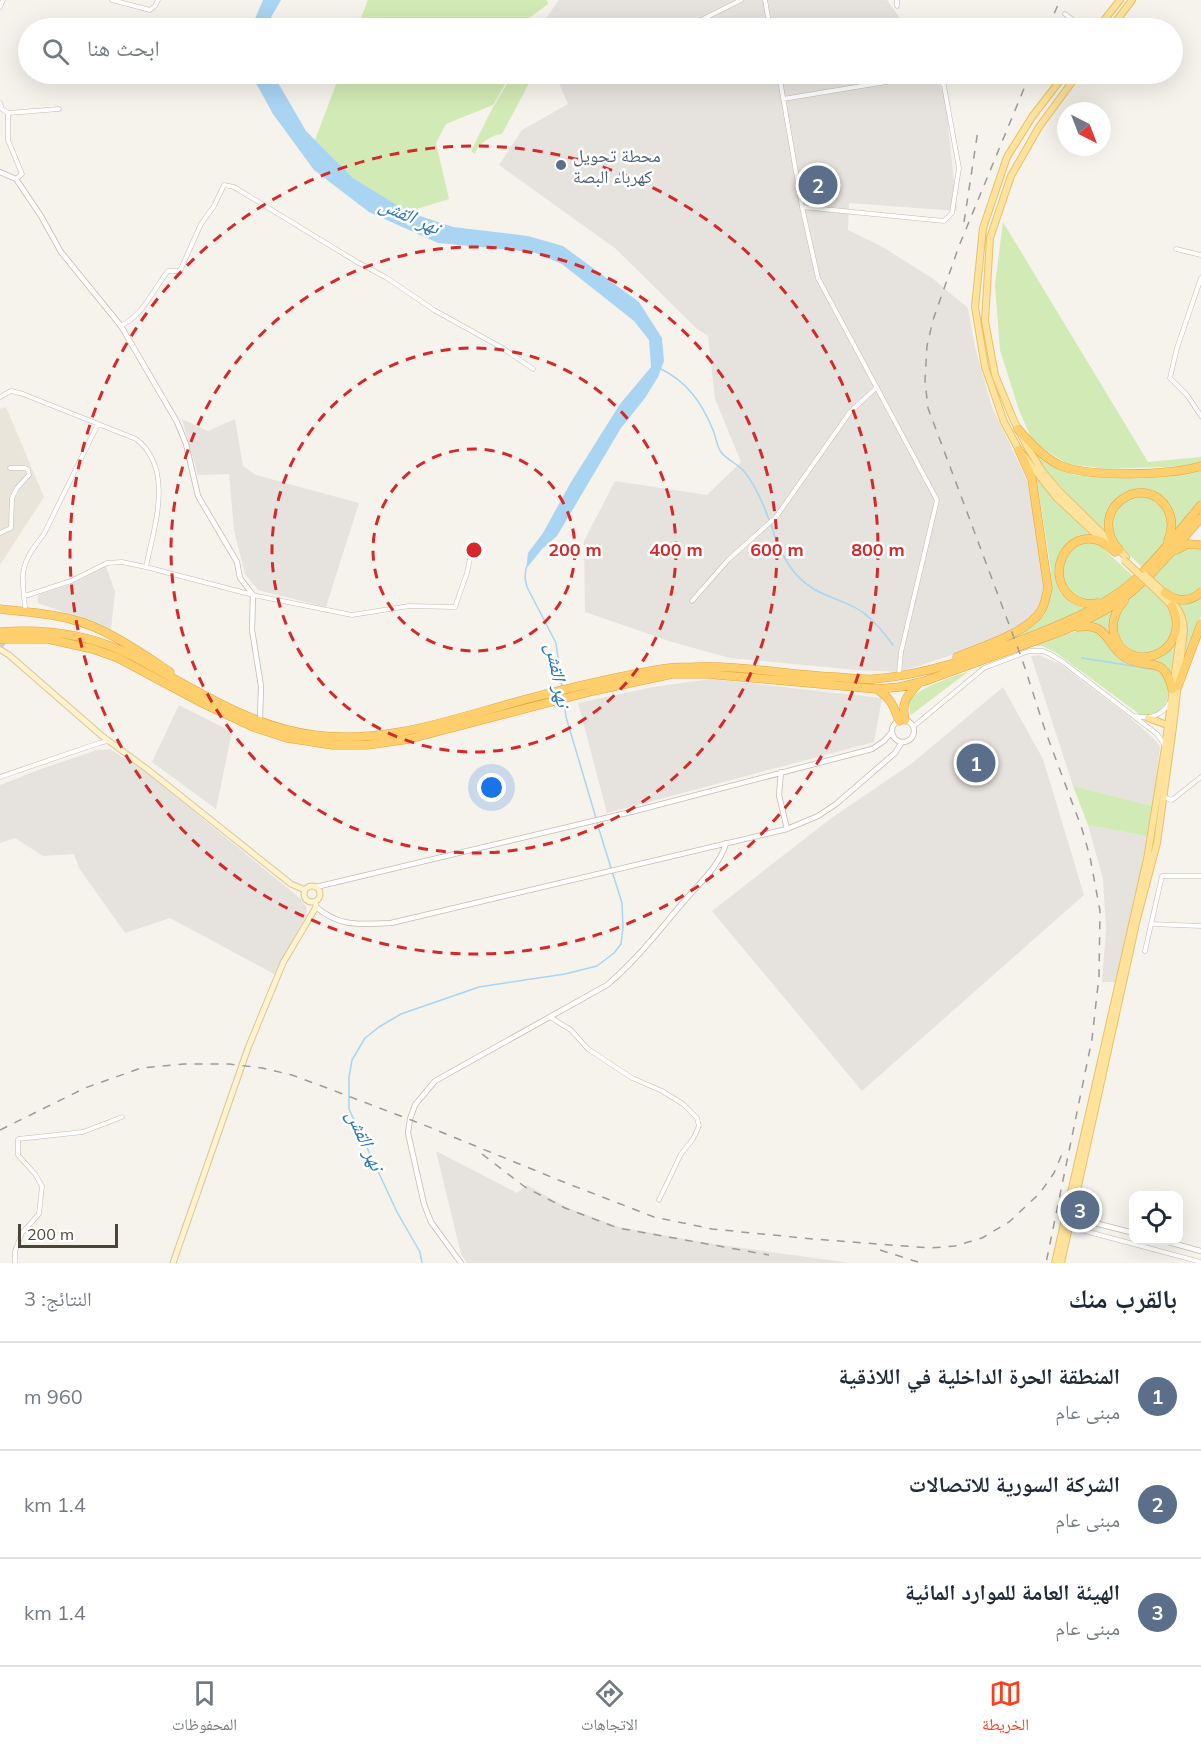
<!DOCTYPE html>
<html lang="ar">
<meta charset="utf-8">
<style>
body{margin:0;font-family:Mulish,"Noto Naskh Arabic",sans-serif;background:#f6f6f7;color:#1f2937;direction:rtl}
.controls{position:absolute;right:18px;bottom:18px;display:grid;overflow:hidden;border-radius:12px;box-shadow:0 6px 24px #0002}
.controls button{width:54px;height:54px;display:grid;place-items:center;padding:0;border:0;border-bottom:2px solid #e0e1e3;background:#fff;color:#1f2937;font:30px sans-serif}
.compass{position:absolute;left:1057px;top:102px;width:54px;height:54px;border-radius:50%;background:#fff;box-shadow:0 6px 24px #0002;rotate:138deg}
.scale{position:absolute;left:18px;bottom:15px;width:100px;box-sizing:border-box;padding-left:6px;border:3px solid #4b4439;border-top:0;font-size:16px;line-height:21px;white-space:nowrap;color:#4b4439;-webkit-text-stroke:4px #fff;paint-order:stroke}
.you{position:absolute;left:492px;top:788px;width:21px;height:21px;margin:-15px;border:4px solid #fff;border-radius:50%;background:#1a73e8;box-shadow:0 0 0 9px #1a73e833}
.badge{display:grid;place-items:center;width:39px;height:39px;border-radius:50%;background:#fc3f1d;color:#fff;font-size:20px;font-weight:700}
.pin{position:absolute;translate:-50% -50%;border:3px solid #fff;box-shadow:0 2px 6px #0006}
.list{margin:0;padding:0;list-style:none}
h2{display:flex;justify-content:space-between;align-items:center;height:78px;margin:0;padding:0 24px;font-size:26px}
h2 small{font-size:20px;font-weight:400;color:#747a83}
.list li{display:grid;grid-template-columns:39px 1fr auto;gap:18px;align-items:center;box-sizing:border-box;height:108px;padding:0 24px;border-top:2px solid #e0e1e3}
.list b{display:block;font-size:22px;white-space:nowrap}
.list p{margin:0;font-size:20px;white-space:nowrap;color:#747a83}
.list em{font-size:20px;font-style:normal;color:#747a83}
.icon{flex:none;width:33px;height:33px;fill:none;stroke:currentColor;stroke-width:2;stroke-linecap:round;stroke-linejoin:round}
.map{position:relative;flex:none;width:1201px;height:1263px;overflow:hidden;direction:ltr}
.search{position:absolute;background:#fff;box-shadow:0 6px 24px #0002;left:18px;right:18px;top:18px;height:66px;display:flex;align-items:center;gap:15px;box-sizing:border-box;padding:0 21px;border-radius:33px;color:#747a83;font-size:22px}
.sheet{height:402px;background:#fff}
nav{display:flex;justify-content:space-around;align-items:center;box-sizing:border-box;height:84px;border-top:2px solid #e0e1e3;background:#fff;font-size:16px;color:#747a83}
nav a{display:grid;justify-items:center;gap:3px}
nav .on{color:#fc3f1d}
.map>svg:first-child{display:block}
</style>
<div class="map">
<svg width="1201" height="1263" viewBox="0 0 1201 1263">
<rect width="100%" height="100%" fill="#f6f3ec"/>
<path fill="#eae5da" d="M6 407 44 497 0 565V409Z"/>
<path fill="#e6e2dd" d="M559 0H887L907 28H539Z
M555 74H933L945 95 957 211 849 203 848 230 881 246 932 278 968 308 975 347 992 407 1027 480 1052 576 1053 601 1033 624 964 651 900 672 857 670 730 658 672 642 585 612 584 541 615 481 707 495 741 462 715 399 708 336 697 329 616 249 499 165 522 130 568 104Z
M182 419 208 431 235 419 243 466 256 475 359 503 326 607 258 590 245 574 234 530 229 474 198 475Z
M106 566 115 592 111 629 38 603V595L72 584Z
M1039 655 1060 664 1127 715 1155 740 1160 747 1153 806 1073 786 1031 656Z
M711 679 882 698 874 742 607 813 578 703 653 687Z
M1003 687 1043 759 1084 895 862 1091 712 911 830 819 911 764Z
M179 705 232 732 216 809 152 762Z
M110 749 143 770 301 899 307 908 306 916 274 974 170 918 125 933 79 868 74 854 43 856 15 838 0 843V785L41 769 97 750Z
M1088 825 1147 836 1139 879 1115 982H1102L1106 929 1103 879Z
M436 1151 517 1193 527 1185 566 1207 619 1227 707 1243 851 1263H467L461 1254Z"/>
<path fill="#d2eab5" d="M368 0H547L548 4 516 28H357Z
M340 74H511L493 105 446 124 436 143 449 199 407 212 353 178 315 140Z
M513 74H534L502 134C491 135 478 144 475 154L471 151 493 107Z
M1003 222 1148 462 1201 457V462L1187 466 1108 469 1067 464 1033 442 1019 410 1000 350 995 285Z
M1033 451 1055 467 1074 475 1095 477 1171 475 1201 471V500L1174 532C1172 523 1173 512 1168 505 1149 472 1099 493 1106 534 1080 508 1053 483 1033 451Z
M1036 475 1058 503 1091 536C1079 541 1067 545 1059 556 1057 560 1057 565 1056 570 1052 589 1068 606 1087 608L1067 618 986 649 1023 632 1036 624 1045 614 1049 604 1051 589V570Z
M1145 495C1165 502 1174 522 1164 542 1160 551 1149 559 1142 567L1121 547 1111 529 1114 510 1129 497Z
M1085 542 1097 543 1133 576C1117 589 1095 612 1073 595 1069 592 1065 585 1061 580 1062 561 1067 551 1085 542Z
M1187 547 1201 548V587L1185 598 1170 594 1153 577 1177 552Z
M1146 585C1154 593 1166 601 1171 611 1187 643 1139 673 1120 637 1116 629 1116 619 1120 610 1125 600 1138 592 1146 585Z
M1201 596V616L1185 656C1187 638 1190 619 1179 603Z
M1113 609C1106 633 1115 637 1129 656L1164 654 1176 642 1171 676 1168 669 1127 658 1098 626 1092 623H1087Z
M1089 627 1164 673C1173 695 1168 714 1142 716L1055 652 1042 646H1032Z
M969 671 911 715C910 711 908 706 910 701 917 687 954 677 969 671Z
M1073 786 1153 806 1147 836 1088 825Z"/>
<path fill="#a9d4f2" d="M263 0H281L266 26 265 28H251Z
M251 74H273L306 131 353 178 408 212 453 227 528 236 563 246 639 302 662 338 664 361 658 377 645 398 621 428 557 536 542 549 526 569 528 553 543 533 571 482 620 404 651 367 649 340 634 321 562 264 533 252 438 243 369 212 314 170 273 114Z"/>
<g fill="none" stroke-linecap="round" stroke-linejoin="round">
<path stroke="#a9d4f2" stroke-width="1.5" d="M659 368C687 381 702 403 713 430 716 437 717 447 721 452 726 459 737 464 743 470 755 484 763 503 769 520
M771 524C778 549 791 576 814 589 830 599 851 602 865 614 876 623 885 634 893 645
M526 568 525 578 527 587 556 643 562 688
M1082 658 1158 670
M564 701 566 717 596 818
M422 1263 420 1252 397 1212 349 1109V1077L352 1060 365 1038 379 1027 401 1014 479 987 565 974 597 966 614 953 621 944 623 927 622 903 597 823"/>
<path stroke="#d4d0c8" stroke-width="5" stroke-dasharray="5 2.5" stroke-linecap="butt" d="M0 643 5 647"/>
<g stroke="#c2bbae" stroke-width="5">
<path id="minor" d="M112 0 150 10 155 6 158 0
M765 0 770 28
M897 6V0
M0 7 3 0
M1065 14 1084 28
M689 26 741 0
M779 74 802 207 818 278 937 500 901 652 899 675
M783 99 935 74
M0 103 2 109 8 113
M16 179 22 174 8 140V113L59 109
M802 207 944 221 952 213 959 168 944 86 937 74
M1176 249 1201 255
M1201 278 1177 348 1170 378 1187 395 1201 416
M121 326C144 314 153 290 168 271H180L201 224 214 206 224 185 234 187 357 262 387 278 434 310 504 349 533 369
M0 397 11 391 23 394 136 439C175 469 154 527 146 567L253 595 352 615 409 606 455 607 467 573 473 544
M0 533 11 528 12 498 17 488 29 475 28 470 25 468H10
M25 596 71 581 107 563 122 562 146 567
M692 601 728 560 776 517 850 412 877 387
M25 611C25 601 23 592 23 582 21 563 33 548 44 534L98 424
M1136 716C1151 720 1162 715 1170 702
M913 727 984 668 1029 651H1043L1050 654 1063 662 1157 734 1164 744
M0 777 99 743 108 741
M1163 797 1172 800 1201 777
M1151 924 1201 926
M1145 951 1162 876H1201
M550 1017 571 1030 588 1049 632 1078 662 1091 683 1104 697 1118 699 1126 693 1139 681 1154 659 1200
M1070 1227 1201 1262
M15 1263V1251L22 1233 39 1214 42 1186 35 1174 18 1155V1139L83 1132 122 1117"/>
</g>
<g stroke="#c2bbae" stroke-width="6">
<path id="tertiary" d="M0 172 16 179 41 216 61 252 121 326 177 422 186 444 198 496 237 562 240 578 253 595 252 630 261 686 260 722
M892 731a11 11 0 1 1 22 0a11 11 0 1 1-22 0Z
M781 772 779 795 787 829
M316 887 635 811 872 749 884 741 892 732
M315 901 316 907C341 928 360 924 391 923L787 829 818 816 836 804 895 753 902 742
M1071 1217 1134 1233
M1161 1240 1201 1251
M461 1263 431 1222 424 1204 408 1133 410 1119 415 1105 435 1081 607 985C637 960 660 929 686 899 700 883 720 865 726 843"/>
</g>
<g stroke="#d6c79b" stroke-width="7">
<path id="secondary" d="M1 650 9 655 102 736 147 769 291 884 305 890
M304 894a8 8 0 1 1 16 0a8 8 0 1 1-16 0Z
M173 1263 248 1048 283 963 316 907"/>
</g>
<g stroke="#e6c16a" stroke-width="8">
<path id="primary" d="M1098 28 1120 0
M1111 28 1132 0
M1065 74 1032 117 1007 157 983 228 975 307 985 367 1004 422 1019 450 1056 497 1105 543
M1078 74 1039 127 1011 176 990 238 985 321 995 375 1014 421 1029 450 1043 472 1058 490 1126 557
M1156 590 1172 606
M1148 718 1170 726
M1055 1263 1147 859 1165 748 1179 643V621
M1061 1263 1137 919 1157 843 1173 727 1184 630C1183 610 1172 600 1158 587"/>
</g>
<g stroke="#e0a43c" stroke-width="9">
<path id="motorway" d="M1018 429C1030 443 1042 456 1059 465 1088 478 1170 475 1201 466
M1119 550C1084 509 1146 469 1168 510 1173 520 1172 531 1168 541
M1176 550 1188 544 1201 545
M1165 593C1177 602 1189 603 1201 592
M1124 601C1116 610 1111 621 1114 634 1127 678 1194 654 1172 606
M1098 603C1089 605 1079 603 1071 597 1044 575 1067 528 1100 541 1105 543 1110 548 1115 552
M0 609C23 612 48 613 70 619 105 627 140 652 170 672
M1078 627C1109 621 1106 647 1126 658 1148 671 1164 653 1172 689
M0 632C40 629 83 634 120 650 134 656 147 664 160 671 209 698 258 728 314 735 386 745 456 718 523 700 569 688 615 677 662 669 672 667 683 667 694 667 741 665 788 675 836 677 848 678 862 680 874 679 925 675 976 657 1024 639 1064 623 1104 608 1137 578 1160 556 1180 530 1201 505
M0 639H48L93 649 118 658 202 703 253 727 287 738 333 745H367L409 739 593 691 672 674H707L877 689 900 687 925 681 1065 630C1082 622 1100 614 1115 604 1149 581 1174 548 1201 518
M957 657C981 647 1027 633 1041 611 1045 604 1046 596 1048 588L1032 479 1019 450
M1178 686 1201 624
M877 689C891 699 893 704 899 721
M905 720C901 701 907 696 919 683"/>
</g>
<use href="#minor" stroke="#fff" stroke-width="4"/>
<use href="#tertiary" stroke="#fff" stroke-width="4.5"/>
<use href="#secondary" stroke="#fff3cd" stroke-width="5"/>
<use href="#primary" stroke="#ffe39c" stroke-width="6"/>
<use href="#motorway" stroke="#ffcf6e" stroke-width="8"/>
<path stroke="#9a9a9a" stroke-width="1.5" stroke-dasharray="8 8" stroke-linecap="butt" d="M1048 28 1060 0
M1030 74 959 246 933 320 927 346 925 381 928 408 1022 659 1045 730 1082 829 1090 857 1100 911 1099 976 1092 1039 1046 1263
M964 222 978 130
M0 1130 85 1088 141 1068 184 1064H229L262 1068 292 1075 327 1088 424 1125 561 1181 654 1217 712 1229 813 1239 930 1248 955 1246 982 1238 1009 1222 1040 1193 1054 1173 1062 1154
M482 1154 525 1187 565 1208 618 1228 769 1255
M880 1250 921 1263"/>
<g stroke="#e6c16a" stroke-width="8" stroke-linecap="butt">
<path id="primary-bridge" d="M1124 560 1156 590
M1145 575 1158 587"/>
</g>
<use href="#primary-bridge" stroke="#ffe39c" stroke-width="6"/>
</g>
<g fill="none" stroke="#d62828" stroke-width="3" stroke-dasharray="10 8">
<circle cx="474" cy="550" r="101"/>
<circle cx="474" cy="550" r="202"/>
<circle cx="474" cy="550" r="303"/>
<circle cx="474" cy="550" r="404"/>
</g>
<circle fill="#5c6f8a" stroke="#fff" stroke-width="2" cx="561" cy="165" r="6"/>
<g text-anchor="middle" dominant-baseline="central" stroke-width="5" stroke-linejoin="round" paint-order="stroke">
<g font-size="18" fill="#4e5e75" stroke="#fff" text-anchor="start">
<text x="573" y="155">محطة تحويل<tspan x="573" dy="21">كهرباء البصة</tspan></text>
</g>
<g font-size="20" font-style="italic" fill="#2e7ab2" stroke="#fff">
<text transform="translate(410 215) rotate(24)">نهر القش</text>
<text transform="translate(559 675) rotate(80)">نهر القش</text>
<text transform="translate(366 1140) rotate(66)">نهر القش</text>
</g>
</g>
<circle cx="474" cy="550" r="9" fill="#d62828" stroke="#fff" stroke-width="3"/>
<g font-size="18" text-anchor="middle" font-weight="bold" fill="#d62828" stroke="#fff" stroke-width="5" stroke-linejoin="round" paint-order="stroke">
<text x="575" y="556">200 m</text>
<text x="676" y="556">400 m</text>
<text x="777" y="556">600 m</text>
<text x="878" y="556">800 m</text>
</g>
</svg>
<div class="controls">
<button><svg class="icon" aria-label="locate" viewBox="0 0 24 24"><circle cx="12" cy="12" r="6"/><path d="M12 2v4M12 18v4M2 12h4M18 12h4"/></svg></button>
</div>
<svg class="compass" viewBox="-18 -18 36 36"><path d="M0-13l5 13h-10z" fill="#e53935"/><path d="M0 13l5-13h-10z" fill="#747a83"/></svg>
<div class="scale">200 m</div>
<div class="you"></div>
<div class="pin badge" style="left:976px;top:763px;background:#5c6f8a">1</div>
<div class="pin badge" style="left:818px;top:185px;background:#5c6f8a">2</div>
<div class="pin badge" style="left:1080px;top:1210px;background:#5c6f8a">3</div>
<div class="search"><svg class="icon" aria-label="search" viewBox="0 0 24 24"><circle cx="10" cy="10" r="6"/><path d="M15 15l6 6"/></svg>ابحث هنا</div>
</div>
<section class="sheet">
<h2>بالقرب منك<small>النتائج: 3</small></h2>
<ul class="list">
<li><span class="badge" style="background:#5c6f8a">1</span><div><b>المنطقة الحرة الداخلية في اللاذقية</b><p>مبنى عام</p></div><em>960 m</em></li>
<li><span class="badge" style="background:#5c6f8a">2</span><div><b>الشركة السورية للاتصالات</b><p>مبنى عام</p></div><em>1.4 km</em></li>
<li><span class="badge" style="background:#5c6f8a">3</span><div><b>الهيئة العامة للموارد المائية</b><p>مبنى عام</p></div><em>1.4 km</em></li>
</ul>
</section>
<nav>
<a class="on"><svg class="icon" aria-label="map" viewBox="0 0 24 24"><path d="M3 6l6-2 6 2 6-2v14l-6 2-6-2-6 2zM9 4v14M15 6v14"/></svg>الخريطة</a>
<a><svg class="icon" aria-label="directions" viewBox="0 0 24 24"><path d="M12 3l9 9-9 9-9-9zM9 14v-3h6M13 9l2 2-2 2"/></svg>الاتجاهات</a>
<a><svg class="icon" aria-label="saved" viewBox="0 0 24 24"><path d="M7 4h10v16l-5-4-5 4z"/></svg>المحفوظات</a>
</nav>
